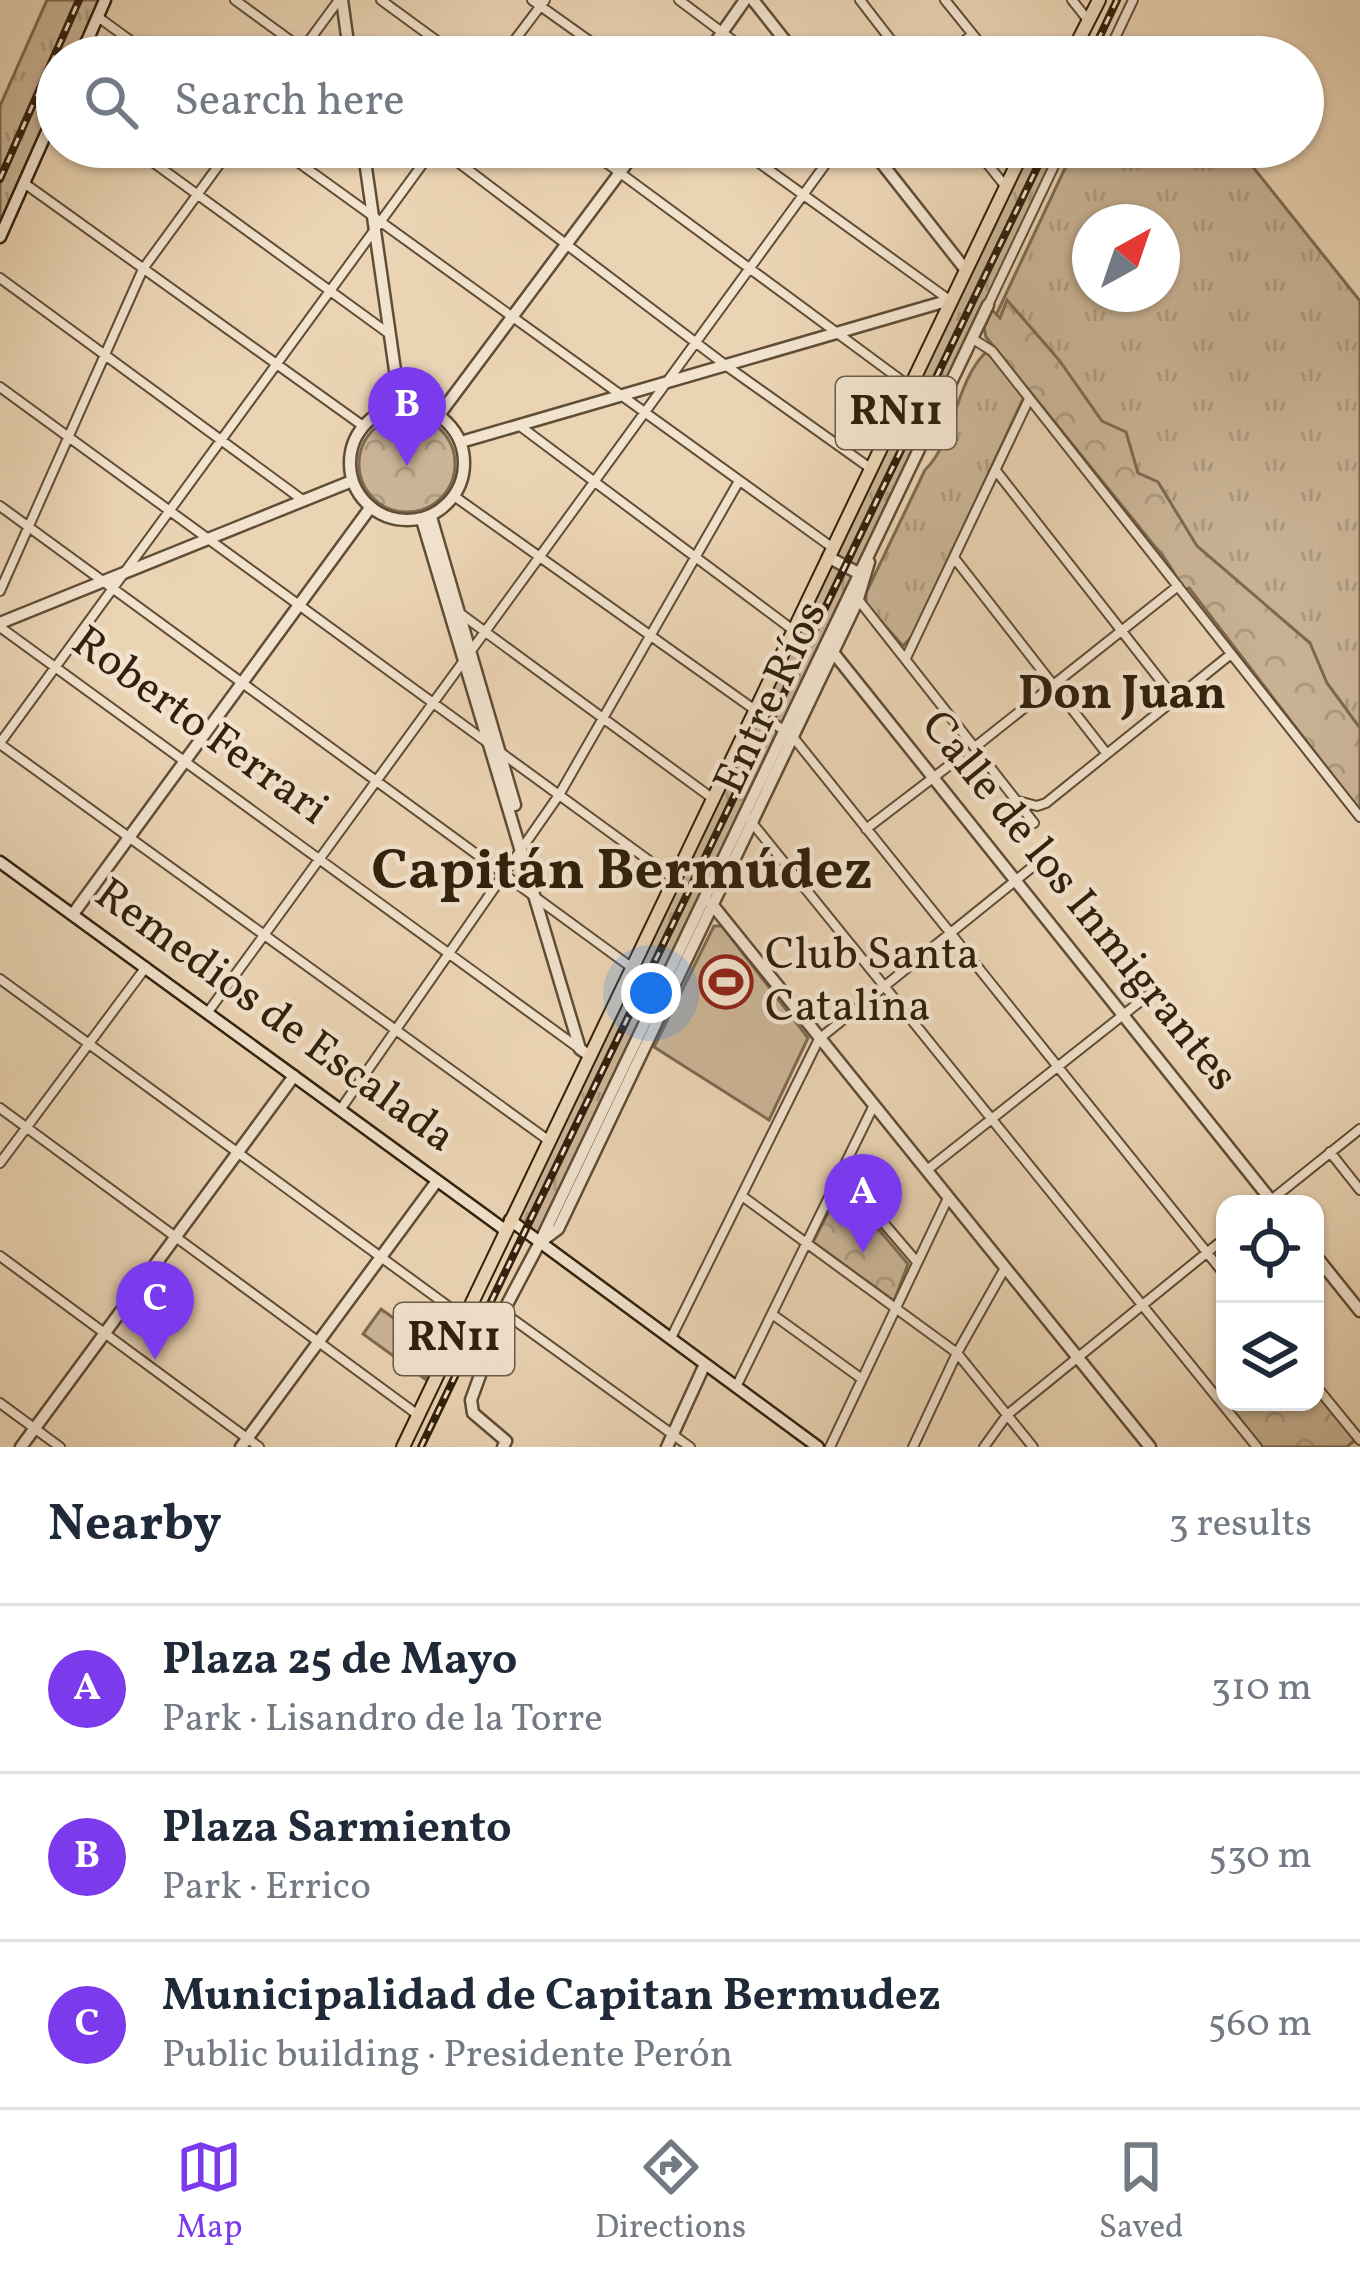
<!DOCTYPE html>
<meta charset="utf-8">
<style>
body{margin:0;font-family:Vollkorn,serif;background:#f6f6f7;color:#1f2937}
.controls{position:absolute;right:36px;bottom:36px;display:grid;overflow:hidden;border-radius:24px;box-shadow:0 3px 9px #0004}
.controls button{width:108px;height:108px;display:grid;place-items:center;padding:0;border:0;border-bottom:3px solid #e0e1e3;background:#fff;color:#1f2937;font:60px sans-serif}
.compass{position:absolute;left:1072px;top:204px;width:108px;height:108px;border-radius:50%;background:#fff;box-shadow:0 3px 9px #0004;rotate:40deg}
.you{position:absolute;left:651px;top:993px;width:42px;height:42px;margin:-30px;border:9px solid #fff;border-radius:50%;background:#1a73e8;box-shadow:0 0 0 18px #1a73e833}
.badge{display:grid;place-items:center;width:78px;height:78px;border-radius:50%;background:#7c3aed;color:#fff;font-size:39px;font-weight:700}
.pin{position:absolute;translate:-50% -99px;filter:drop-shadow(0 3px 6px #0008)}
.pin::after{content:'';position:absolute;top:63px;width:42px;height:36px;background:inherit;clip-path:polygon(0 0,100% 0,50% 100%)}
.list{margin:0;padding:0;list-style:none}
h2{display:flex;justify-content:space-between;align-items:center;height:156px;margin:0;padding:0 48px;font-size:51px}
h2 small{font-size:39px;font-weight:400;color:#747a83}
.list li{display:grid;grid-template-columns:78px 1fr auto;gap:36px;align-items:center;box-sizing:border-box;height:168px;padding:0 48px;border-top:3px solid #e0e1e3}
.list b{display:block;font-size:45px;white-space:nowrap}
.list p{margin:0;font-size:39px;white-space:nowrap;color:#747a83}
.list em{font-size:39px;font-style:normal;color:#747a83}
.icon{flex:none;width:66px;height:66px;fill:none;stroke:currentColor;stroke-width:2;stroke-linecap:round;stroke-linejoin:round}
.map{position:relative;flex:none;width:1360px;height:1447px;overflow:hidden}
.search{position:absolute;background:#fff;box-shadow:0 3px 9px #0004;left:36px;right:36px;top:36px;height:132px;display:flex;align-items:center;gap:30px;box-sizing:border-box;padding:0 42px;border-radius:66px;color:#747a83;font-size:45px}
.sheet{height:660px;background:#fff}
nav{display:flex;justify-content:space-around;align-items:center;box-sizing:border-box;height:168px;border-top:3px solid #e0e1e3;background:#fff;font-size:33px;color:#747a83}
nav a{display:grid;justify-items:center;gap:6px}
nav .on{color:#7c3aed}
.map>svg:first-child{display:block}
</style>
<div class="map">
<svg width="1360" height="1447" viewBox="0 0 1360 1447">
<defs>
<pattern id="grass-tufts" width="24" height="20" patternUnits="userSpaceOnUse" patternTransform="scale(3)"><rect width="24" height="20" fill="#cbb597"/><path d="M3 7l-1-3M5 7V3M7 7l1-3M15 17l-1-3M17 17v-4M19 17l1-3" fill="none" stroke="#af9b81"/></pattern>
<pattern id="forest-crowns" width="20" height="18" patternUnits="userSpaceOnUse" patternTransform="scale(3)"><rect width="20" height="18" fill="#cbb597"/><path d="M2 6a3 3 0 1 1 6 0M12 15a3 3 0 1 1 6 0" fill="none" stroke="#af9b81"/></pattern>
</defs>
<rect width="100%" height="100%" fill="#ebd4b4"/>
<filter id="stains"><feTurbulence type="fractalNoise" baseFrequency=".00167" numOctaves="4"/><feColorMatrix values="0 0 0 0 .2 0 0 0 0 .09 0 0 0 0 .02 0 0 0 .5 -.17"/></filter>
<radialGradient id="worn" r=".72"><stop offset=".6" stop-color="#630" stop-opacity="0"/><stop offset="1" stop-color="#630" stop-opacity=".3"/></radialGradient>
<path fill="url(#grass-tufts)" stroke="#7e6a51" stroke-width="3" fill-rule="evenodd" d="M47 0H105L80 57H57V109L0 237V106Z
M1025 147H1063L540 1242 510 1220Z
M1075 147H1237L1360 301V769L996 315ZM1090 222H1162V294H1090Z
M985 353 991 355 1024 397 913 635 903 646 866 604V593L925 470C956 439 954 385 985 353Z"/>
<path fill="url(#forest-crowns)" stroke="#7e6a51" stroke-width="3" d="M1007 300 1059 360 1102 421 1126 432 1138 473 1158 482 1197 546 1310 643 1327 683 1360 728V811L1189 588 1185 590 1165 559 986 337 984 328 992 310 1000 318Z
M359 464a48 48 0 1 1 96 0a48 48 0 1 1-96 0Z
M842 1186 908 1264 894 1301 813 1242Z
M381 1309 439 1351 425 1379 363 1334Z
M1315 1391 1355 1440 1347 1447H1260L1221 1400 1315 1402Z"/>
<path fill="#cbb597" stroke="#7e6a51" stroke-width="3" d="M714 926H722L808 1038 769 1120 654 1047Z"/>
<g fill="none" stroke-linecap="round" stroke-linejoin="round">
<g stroke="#604d35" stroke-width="12">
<path id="minor" d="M235 0 313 57
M381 0 459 57
M532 0 612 57
M679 0 755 57
M860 0 904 57
M945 0 991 57
M1072 0 1088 20
M98 17 153 57
M297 57 339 0
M502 57 545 0
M943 57 972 35
M1106 57 1133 0
M132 147 388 333
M277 147 833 548
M438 147 728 367 870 468
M585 147 909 386
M737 147 948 299
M974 147 1006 187
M24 183 363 426
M0 278 304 501
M988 305 1063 147
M973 339 992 351 1360 817
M0 387 488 743
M520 426 793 630
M997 472 1175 699
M454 496 793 737 1225 1275
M0 506 631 967
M955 559 1107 754
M0 591 143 269 232 147
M857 598 1034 823
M461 614 712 798
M0 627 580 1049
M906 658 1029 399
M0 743 435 147
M0 744 548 1140
M975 747 1178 586
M500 752 673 878
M1018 801 1037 806 1046 803 1231 654
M749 819 1257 1447
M866 829 959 758
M0 979 463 1317
M208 1012 838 147
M0 1108 418 1415
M340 1110 559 795 739 481
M1330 1152 1360 1190
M0 1163 146 967
M927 1170 1156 989
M841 1173 917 1262
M742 1196 957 1353 1033 1447
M1266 1204 1360 1129
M0 1256 259 1447
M503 1312 690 1447
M772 1314 862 1379
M671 1338 819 1039 1041 860
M1315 1385 1360 1440
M736 1387 874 1105
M0 1403 60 1447
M830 1447 948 1198
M913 1447 957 1353 1005 1268
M984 1447 1007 1415 1225 1238"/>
</g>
<g stroke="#604d35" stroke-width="15">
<path id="tertiary" d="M342 0 350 57
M753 0 798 57
M705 57 745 0
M363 147 400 405
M869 147 965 269
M350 463a57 57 0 1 1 114 0a57 57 0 1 1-114 0Z
M439 415 639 147
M461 442 950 300
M431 517 515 805
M422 520 580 1049 590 1056
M828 557 862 575
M0 623 352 481
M832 651 1274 1204
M711 903 1150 1447
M73 914 370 508
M543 1240 558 1229 857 602 869 562
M1315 1255 1360 1311
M21 1447 294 1076
M241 1447 437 1181
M503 1447 506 1441 473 1413 471 1400 503 1312 540 1242 988 305
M667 1447 705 1364"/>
</g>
<g stroke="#31200b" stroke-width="15">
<path id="secondary" d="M80 57 105 0
M0 237 57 109
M0 862 505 1230
M510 1220 818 1447"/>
</g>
<g stroke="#31200b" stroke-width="16">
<path id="primary" d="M1070 57 1099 0
M403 1447 1025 147"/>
</g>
<use href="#minor" stroke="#f2e3ce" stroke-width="8"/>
<use href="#tertiary" stroke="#f2e3ce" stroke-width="10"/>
<use href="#secondary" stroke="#f2e3ce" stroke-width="10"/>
<use href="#primary" stroke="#ebd4b4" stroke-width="12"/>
<g stroke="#31200b" stroke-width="8">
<path id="rail" d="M1090 57 1117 0
M0 179 79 0
M421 1447 1047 147"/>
</g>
<use href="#rail" stroke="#f2e3ce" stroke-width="3" stroke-dasharray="9" stroke-linecap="butt"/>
</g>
<defs>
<g id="stadium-ring" transform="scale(2.7)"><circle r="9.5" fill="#f2e3ce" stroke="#8f2418" stroke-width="1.5"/><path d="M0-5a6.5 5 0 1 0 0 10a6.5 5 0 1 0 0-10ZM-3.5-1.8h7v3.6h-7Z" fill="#8f2418"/></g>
</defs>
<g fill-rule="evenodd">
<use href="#stadium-ring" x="726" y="982"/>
</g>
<g text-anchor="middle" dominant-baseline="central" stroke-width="9" stroke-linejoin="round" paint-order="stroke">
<g fill="#f2e3ce" stroke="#6b5a46" stroke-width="3">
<rect x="836" y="377" width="120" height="72" rx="9"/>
<rect x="394" y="1303" width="120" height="72" rx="9"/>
</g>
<g font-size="42" font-weight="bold" fill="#31200b">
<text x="896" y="413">RN11</text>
<text x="454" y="1339">RN11</text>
</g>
<g font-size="45" fill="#31200b" stroke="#f2e3ce">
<text transform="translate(772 698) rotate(-65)">Entre Ríos</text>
<text transform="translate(199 727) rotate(36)">Roberto Ferrari</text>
<text transform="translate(1078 902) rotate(51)">Calle de los Inmigrantes</text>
<text transform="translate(274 1017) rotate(36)">Remedios de Escalada</text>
</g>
<g font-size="45" fill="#31200b" stroke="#f2e3ce" text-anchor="start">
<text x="765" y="956">Club Santa<tspan x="765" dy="52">Catalina</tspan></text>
</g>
<g font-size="48" font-weight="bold" fill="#31200b" stroke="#f2e3ce">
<text x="1122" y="695">Don Juan</text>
</g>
<g font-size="57" font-weight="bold" fill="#31200b" stroke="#f2e3ce">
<text x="622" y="873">Capitán Bermúdez</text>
</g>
</g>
<rect width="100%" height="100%" filter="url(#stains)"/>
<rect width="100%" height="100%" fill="url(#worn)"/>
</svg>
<div class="controls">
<button><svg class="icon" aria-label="locate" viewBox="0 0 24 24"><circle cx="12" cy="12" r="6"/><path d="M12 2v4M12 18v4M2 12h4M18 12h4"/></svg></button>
<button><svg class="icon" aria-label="layers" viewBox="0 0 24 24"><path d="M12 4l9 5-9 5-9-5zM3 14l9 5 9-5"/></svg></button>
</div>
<svg class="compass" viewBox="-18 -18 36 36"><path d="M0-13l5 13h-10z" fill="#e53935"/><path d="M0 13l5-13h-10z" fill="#747a83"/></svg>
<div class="you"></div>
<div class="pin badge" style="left:863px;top:1253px">A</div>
<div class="pin badge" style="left:407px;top:466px">B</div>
<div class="pin badge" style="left:155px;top:1360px">C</div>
<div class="search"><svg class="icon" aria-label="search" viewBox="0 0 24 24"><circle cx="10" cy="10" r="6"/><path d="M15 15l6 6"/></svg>Search here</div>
</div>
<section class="sheet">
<h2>Nearby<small>3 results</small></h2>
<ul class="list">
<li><span class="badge">A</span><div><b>Plaza 25 de Mayo</b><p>Park · Lisandro de la Torre</p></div><em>310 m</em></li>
<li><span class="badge">B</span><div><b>Plaza Sarmiento</b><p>Park · Errico</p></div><em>530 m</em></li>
<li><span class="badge">C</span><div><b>Municipalidad de Capitan Bermudez</b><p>Public building · Presidente Perón</p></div><em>560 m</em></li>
</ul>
</section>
<nav>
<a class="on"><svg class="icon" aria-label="map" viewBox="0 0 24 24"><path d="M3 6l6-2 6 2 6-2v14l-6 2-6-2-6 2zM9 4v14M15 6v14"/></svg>Map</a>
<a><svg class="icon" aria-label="directions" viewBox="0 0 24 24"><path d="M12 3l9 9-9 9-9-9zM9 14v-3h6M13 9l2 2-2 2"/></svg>Directions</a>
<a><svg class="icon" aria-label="saved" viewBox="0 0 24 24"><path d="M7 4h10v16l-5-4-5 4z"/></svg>Saved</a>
</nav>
